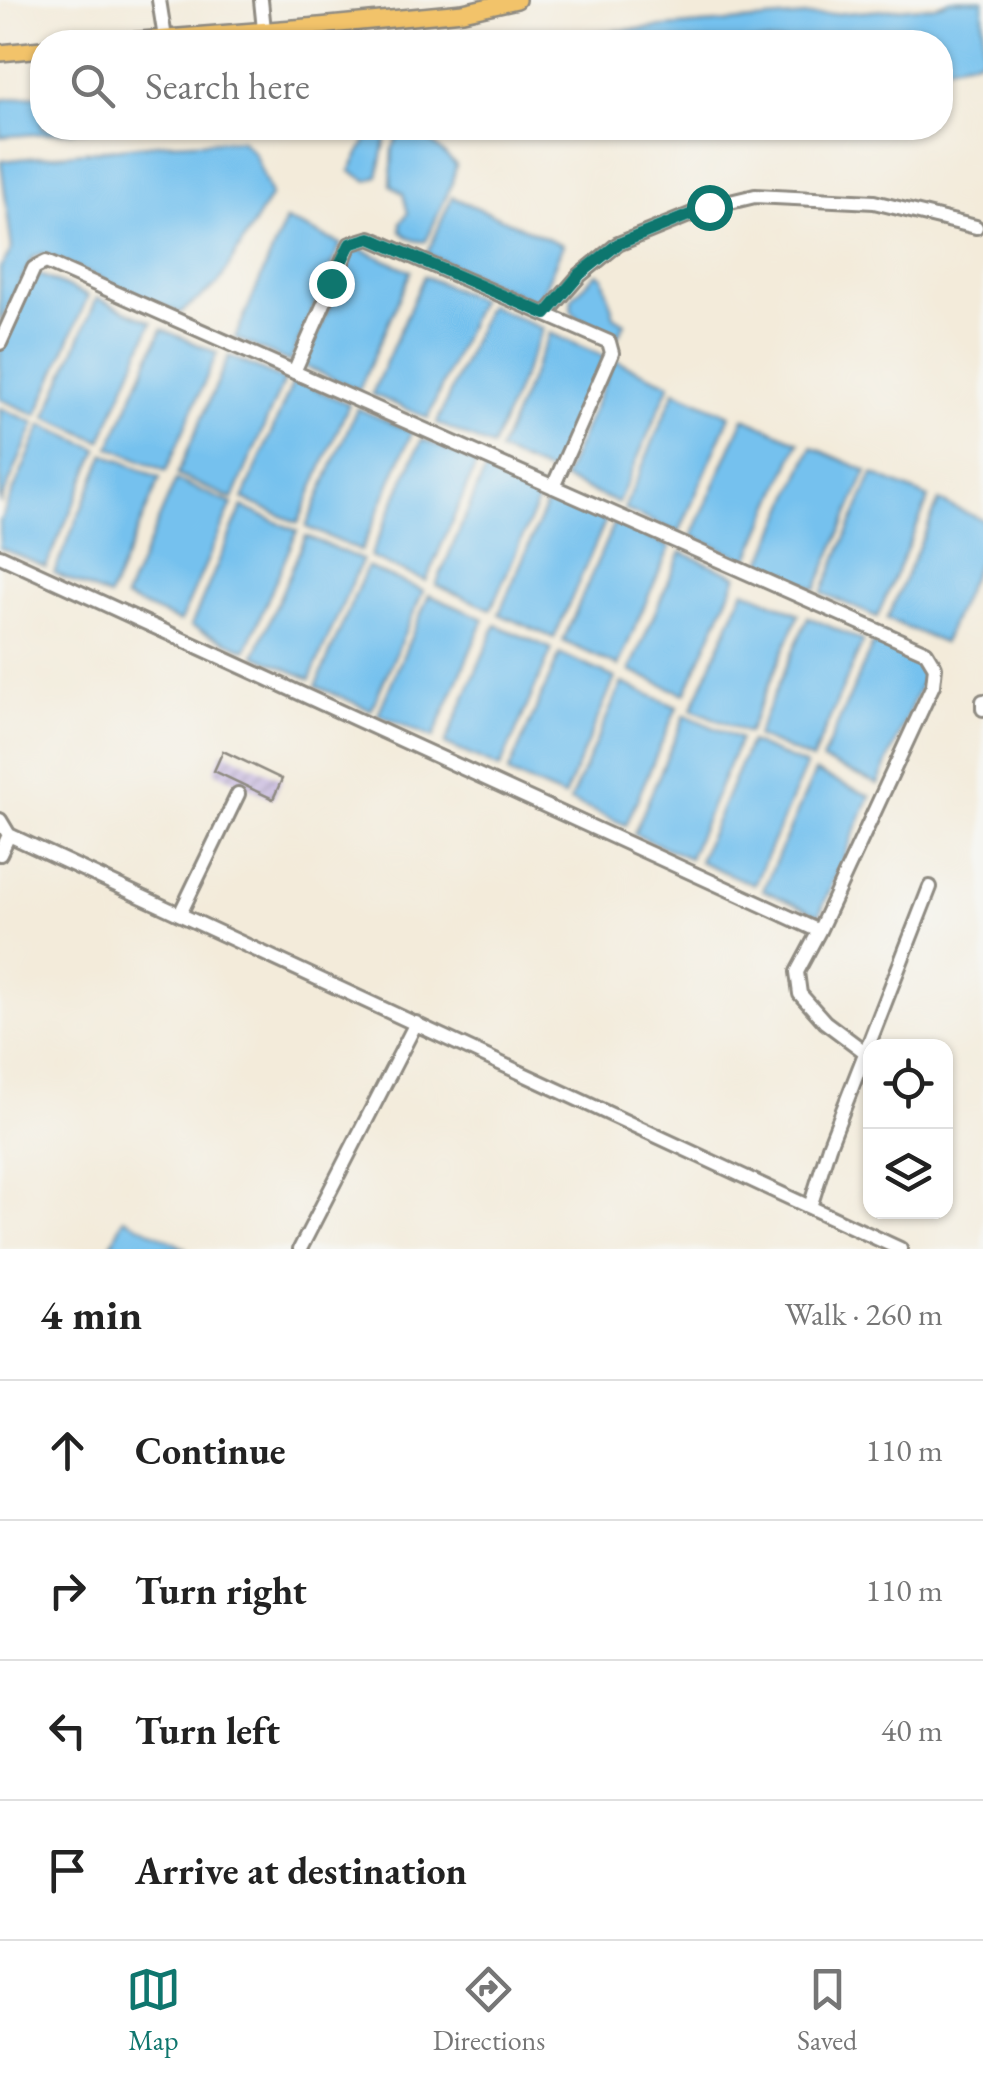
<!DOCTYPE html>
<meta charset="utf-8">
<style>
body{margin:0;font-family:"EB Garamond",serif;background:#f6f6f6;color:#222}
.controls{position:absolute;right:30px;bottom:30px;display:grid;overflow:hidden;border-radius:20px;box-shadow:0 2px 8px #0004}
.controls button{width:90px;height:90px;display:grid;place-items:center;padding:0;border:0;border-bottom:2px solid #e0e0e0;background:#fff;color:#222;font:50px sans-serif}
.stop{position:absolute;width:30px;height:30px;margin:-22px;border:8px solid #0f766e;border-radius:50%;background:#fff}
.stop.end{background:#0f766e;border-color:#fff;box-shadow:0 2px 10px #0008}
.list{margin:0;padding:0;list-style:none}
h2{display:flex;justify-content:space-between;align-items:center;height:130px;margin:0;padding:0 40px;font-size:42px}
h2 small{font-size:32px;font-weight:400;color:#767676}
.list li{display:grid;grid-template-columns:65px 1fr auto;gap:30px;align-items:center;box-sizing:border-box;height:140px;padding:0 40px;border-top:2px solid #e0e0e0}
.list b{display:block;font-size:38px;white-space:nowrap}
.list em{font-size:32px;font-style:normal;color:#767676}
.icon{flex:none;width:55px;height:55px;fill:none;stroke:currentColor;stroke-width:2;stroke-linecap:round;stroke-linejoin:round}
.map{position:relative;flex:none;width:983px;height:1249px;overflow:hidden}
.search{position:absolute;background:#fff;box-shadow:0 2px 8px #0004;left:30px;right:30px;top:30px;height:110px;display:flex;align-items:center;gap:25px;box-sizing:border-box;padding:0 35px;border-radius:40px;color:#767676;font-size:38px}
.sheet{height:690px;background:#fff}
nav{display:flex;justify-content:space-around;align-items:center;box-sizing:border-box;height:140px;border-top:2px solid #e0e0e0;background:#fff;font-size:28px;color:#767676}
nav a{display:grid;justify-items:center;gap:5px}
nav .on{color:#0f766e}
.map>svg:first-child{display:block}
</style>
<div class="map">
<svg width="983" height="1249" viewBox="0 0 983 1249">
<defs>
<pattern id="building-hatch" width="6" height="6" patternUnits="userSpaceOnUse" patternTransform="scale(2.5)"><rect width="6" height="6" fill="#c3b3dd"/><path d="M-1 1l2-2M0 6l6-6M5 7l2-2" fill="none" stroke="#9f92b3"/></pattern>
</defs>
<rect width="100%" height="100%" fill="#f6f6f2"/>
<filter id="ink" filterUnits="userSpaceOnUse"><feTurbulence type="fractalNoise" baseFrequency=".01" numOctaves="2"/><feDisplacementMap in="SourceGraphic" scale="20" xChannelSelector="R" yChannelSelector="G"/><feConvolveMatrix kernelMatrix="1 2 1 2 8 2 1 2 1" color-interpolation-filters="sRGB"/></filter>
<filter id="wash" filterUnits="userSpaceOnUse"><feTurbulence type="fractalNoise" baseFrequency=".0048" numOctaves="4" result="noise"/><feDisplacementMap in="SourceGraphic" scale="40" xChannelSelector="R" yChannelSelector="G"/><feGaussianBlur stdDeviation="2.25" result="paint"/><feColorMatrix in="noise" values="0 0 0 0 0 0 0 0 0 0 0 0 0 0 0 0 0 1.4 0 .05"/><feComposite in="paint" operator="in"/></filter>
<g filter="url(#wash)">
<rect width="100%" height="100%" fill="#f3ebda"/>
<path fill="#74c1ee" stroke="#50768c" stroke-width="2.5" d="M950 0H983V55L977 60 941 67 940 42H503L573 34 935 6Z
M42 95V128H111L0 137V100Z
M373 128H388L378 176 368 181 350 171Z
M403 128H416L456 165 452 183 426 241C415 242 409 239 401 231V222L408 213 403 194 391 185 393 147Z
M241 140 254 153 271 195 218 284 180 313 43 253 33 257 0 323V268L12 249 1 161 166 143Z
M452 197 563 245 538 303 427 254Z
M286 220 341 244 290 362 235 338Z
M355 247 411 271 359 390 304 366Z
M33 272 88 296 37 415 0 399V348Z
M597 273 603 277 614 316 625 323 617 337 578 318 571 310 572 298Z
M424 276 479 300 428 418 372 394Z
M97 298 152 322 101 441 46 417Z
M488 305 543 329 492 447 437 423Z
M162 329 217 353 166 471 110 447Z
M550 333 605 357 554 475 499 451Z
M229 356 284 380 233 499 177 475Z
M614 360 670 384 618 503 563 479Z
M294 380 349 404 298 523 243 499Z
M675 391 730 415 679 533 624 509Z
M0 408 35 423 0 504Z
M357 408 412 432 361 551 306 527Z
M744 418 799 442 748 560 692 536Z
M42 425 98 449 46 567 0 548V522Z
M422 439 477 463 426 581 370 557Z
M812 447 867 471 816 589 761 565Z
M105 454 160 478 109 597 54 573Z
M487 466 543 490 491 609 436 585Z
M873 474 929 498 877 617 822 593Z
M176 480 232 504 180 622 125 598Z
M550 496 606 520 554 638 499 614Z
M939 501 983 520V550L943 643 887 619Z
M242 507 297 531 246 650 191 626Z
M614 523 670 547 618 666 563 641Z
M306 536 362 560 310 679 255 655Z
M681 552 737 576 685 694 630 671Z
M367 567 423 591 371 710 316 686Z
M744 590 799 614 748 733 692 709Z
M429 595 484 619 433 738 378 714Z
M808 617 863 641 812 760 756 736Z
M496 625 552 649 500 768 445 744Z
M874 641 929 665 878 784 822 760Z
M560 654 615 678 564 797 508 773Z
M622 683 677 707 626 825 570 801Z
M685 715 740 739 689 858 634 834Z
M750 742 806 766 754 885 699 861Z
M815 772 870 796 819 915 763 890Z
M124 1218 187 1249H109Z"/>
<g id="blocks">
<path fill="url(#building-hatch)" d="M223 751 282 779 273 799 214 771Z"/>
</g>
</g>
<g filter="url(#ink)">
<use href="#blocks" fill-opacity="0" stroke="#8f8b82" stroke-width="2.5"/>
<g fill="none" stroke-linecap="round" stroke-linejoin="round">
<g stroke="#8f8b82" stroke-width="18">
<path id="minor" d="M159 0 165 38
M261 0 264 30
M546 314 580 275 618 244 709 207 755 196 874 202 976 227
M0 343 34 268 46 262 926 652 935 667 933 685 819 931 797 972 800 994 825 1022 865 1052
M294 372 350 244 370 238 609 342 612 353 553 487
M0 556 819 931
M983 701V709
M0 820 9 835 0 854
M9 835 900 1249
M180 914 238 794
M810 1207 829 1146 930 887
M300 1249 416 1023"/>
</g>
<g stroke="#8f8b82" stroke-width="20">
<path id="major" d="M116 42 319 26 463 12 517 0
M0 53 42 49"/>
</g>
<use href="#minor" stroke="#fff" stroke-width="12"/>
<use href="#major" stroke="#f2c36a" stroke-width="15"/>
</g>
</g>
<g fill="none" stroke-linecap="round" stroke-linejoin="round" filter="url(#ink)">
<path stroke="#0f766e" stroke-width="12" d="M331 283 350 244 370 238 546 314 580 274 618 244 709 207"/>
</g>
</svg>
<div class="controls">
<button><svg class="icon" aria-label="locate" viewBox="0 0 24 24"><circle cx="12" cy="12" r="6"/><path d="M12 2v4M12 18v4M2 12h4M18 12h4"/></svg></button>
<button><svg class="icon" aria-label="layers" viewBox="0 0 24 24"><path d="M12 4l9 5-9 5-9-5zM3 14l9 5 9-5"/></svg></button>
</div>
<div class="stop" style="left:709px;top:207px"></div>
<div class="stop end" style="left:331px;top:283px"></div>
<div class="search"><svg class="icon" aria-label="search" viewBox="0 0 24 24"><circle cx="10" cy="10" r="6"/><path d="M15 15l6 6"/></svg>Search here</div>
</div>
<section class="sheet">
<h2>4 min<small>Walk · 260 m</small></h2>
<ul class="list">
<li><svg class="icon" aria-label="ahead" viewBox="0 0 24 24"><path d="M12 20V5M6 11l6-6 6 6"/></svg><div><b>Continue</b></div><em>110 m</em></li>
<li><svg class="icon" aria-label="right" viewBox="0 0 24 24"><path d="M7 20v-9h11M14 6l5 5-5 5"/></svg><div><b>Turn right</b></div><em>110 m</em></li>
<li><svg class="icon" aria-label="left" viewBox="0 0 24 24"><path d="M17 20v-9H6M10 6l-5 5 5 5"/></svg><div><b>Turn left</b></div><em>40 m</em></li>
<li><svg class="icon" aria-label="arrive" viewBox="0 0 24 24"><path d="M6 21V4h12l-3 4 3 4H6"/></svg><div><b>Arrive at destination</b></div></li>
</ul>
</section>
<nav>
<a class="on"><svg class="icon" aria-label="map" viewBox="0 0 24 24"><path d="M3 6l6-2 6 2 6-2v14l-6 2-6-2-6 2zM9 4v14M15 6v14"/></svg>Map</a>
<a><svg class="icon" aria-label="directions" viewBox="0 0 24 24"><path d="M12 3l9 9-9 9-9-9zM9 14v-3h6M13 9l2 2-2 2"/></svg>Directions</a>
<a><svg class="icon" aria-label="saved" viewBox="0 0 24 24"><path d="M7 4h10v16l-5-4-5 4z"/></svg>Saved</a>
</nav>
